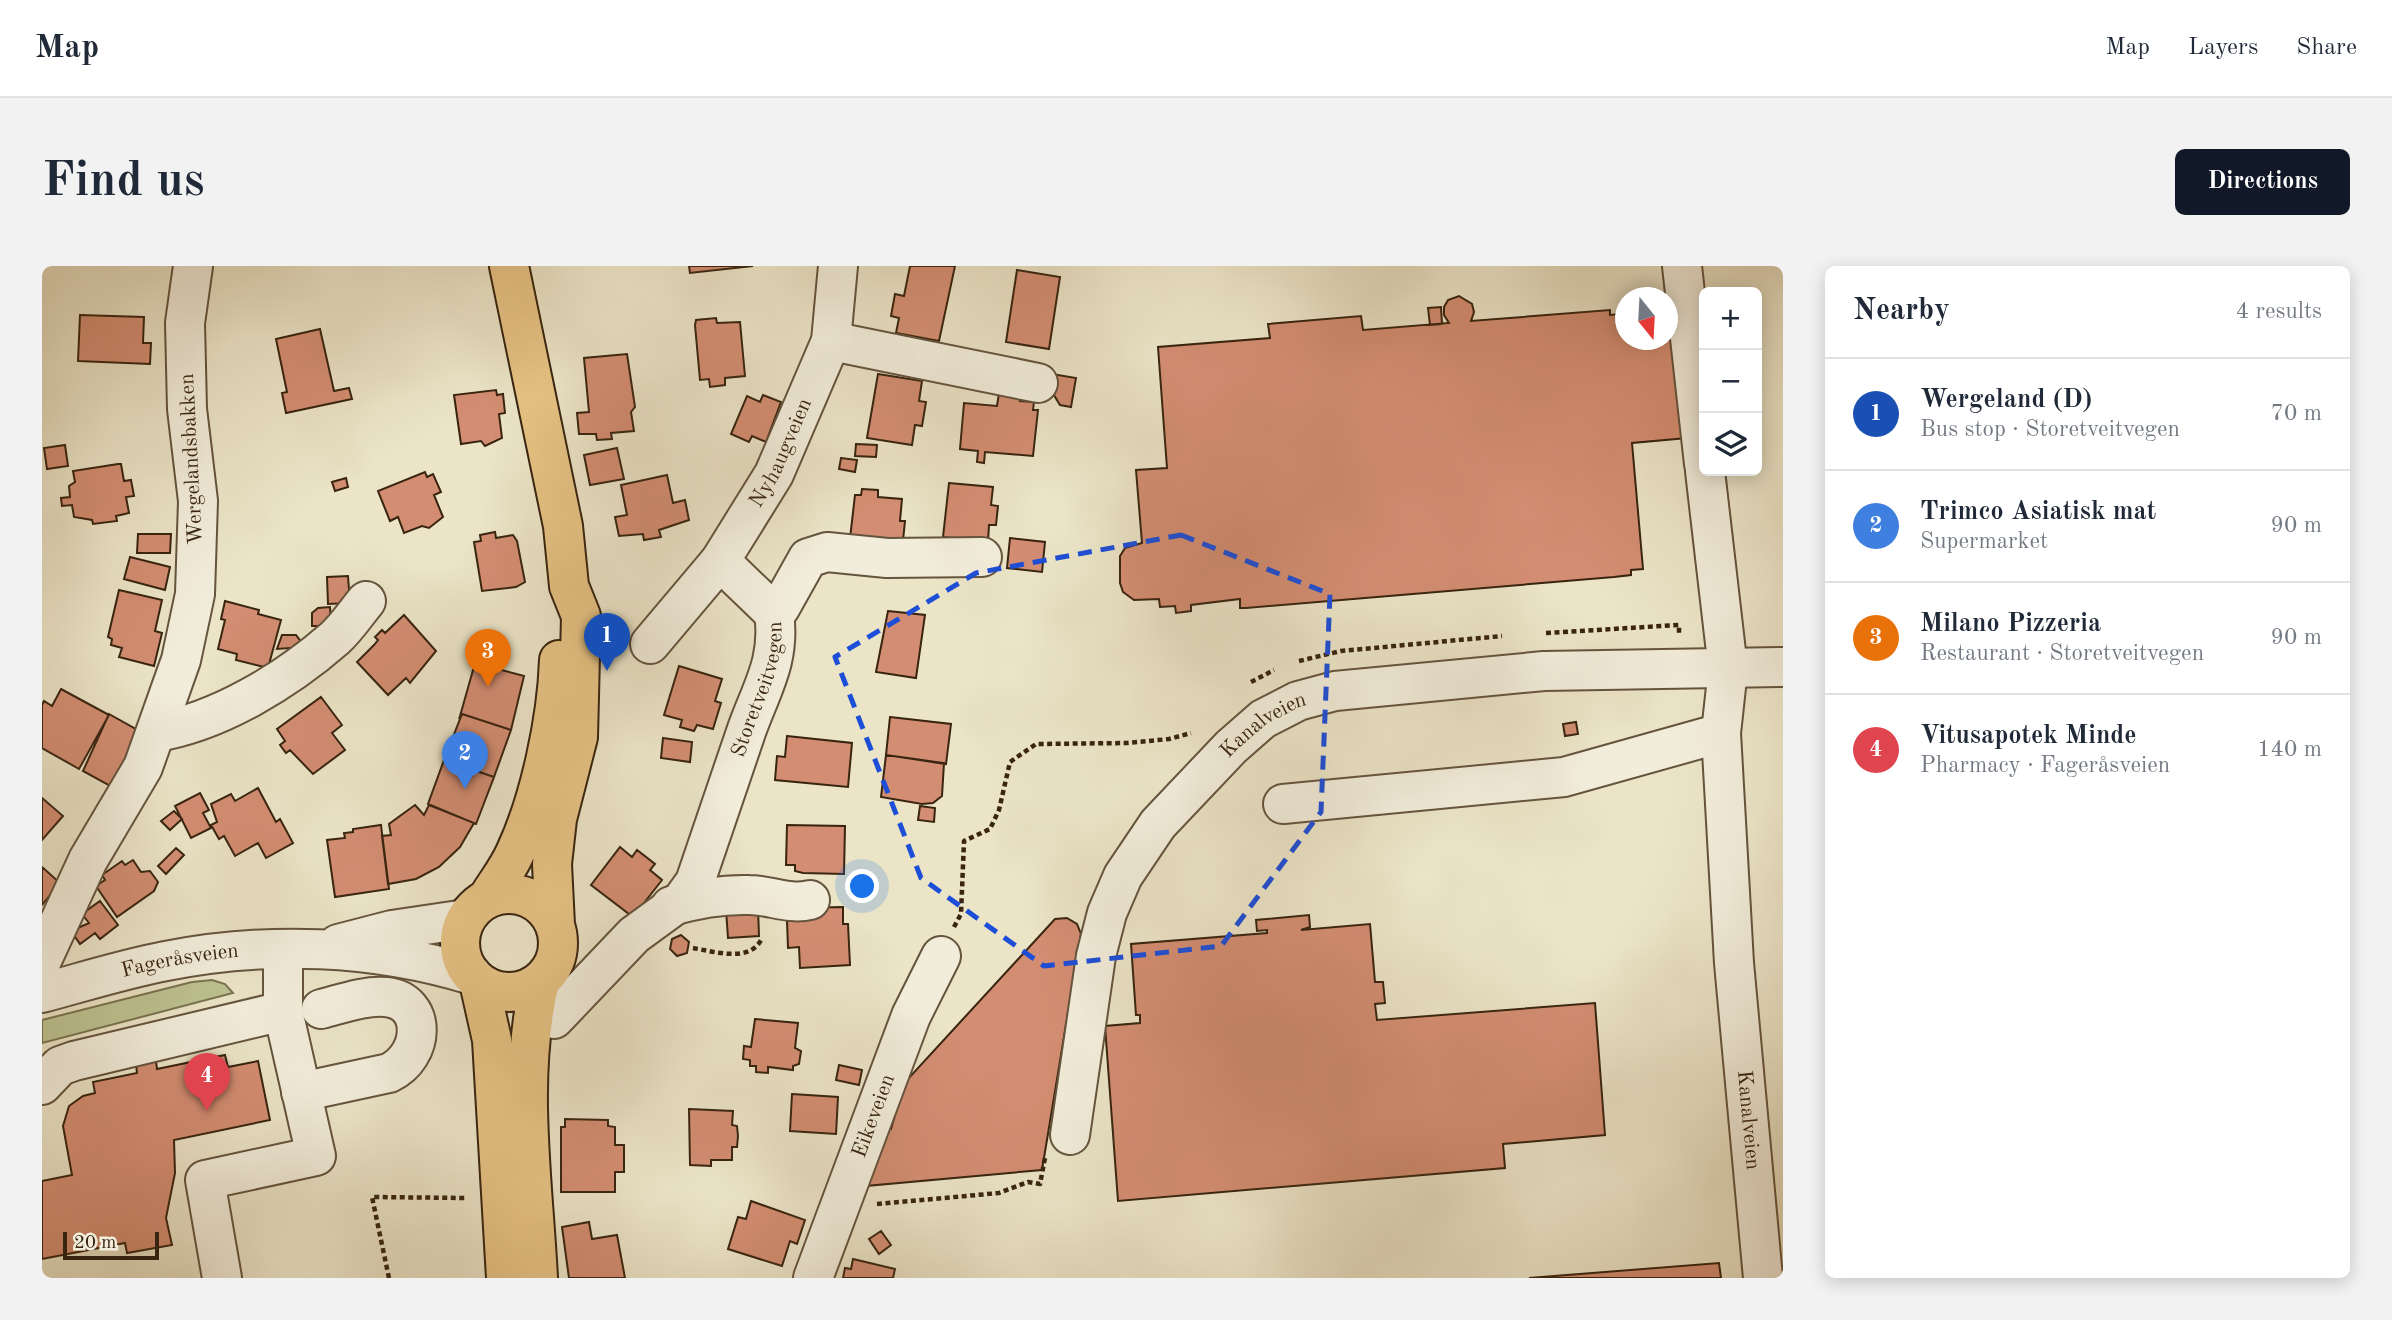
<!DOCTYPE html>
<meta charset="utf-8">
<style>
body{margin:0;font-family:"Old Standard TT",serif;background:#f2f2f3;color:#1f2937}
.controls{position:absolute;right:21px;top:21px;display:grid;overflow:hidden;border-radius:10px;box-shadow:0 4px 18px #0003}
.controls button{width:63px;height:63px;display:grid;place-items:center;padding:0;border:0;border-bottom:2px solid #e0e1e3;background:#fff;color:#1f2937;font:35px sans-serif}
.compass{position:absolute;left:1573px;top:21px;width:63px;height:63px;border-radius:50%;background:#fff;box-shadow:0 4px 18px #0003;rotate:162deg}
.scale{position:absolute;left:21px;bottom:18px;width:96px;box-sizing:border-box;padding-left:7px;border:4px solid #38240f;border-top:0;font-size:19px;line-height:24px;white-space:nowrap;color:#38240f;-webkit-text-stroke:5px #f2eddb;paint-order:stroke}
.you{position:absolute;left:821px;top:621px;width:24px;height:24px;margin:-18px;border:5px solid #fff;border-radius:50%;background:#1a73e8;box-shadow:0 0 0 10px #1a73e833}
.badge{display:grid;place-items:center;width:46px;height:46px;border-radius:50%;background:#111827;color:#fff;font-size:23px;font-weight:700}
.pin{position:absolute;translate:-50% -58px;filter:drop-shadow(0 2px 4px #0008)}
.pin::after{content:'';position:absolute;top:37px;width:24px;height:21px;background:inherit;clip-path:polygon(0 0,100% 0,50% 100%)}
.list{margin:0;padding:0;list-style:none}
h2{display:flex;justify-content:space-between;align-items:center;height:91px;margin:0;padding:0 28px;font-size:30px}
h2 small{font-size:23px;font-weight:400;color:#747a83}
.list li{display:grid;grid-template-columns:46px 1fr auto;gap:21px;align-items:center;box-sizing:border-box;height:112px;padding:0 28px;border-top:2px solid #e0e1e3}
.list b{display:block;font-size:26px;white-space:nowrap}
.list p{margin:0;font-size:23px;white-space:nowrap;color:#747a83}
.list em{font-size:23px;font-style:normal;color:#747a83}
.icon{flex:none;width:38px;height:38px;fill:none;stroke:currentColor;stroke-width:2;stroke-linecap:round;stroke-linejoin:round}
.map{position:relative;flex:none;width:1741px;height:1012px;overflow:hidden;border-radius:10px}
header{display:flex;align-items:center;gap:42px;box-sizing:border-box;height:98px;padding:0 35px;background:#fff;border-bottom:2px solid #e0e1e3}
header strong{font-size:33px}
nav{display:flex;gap:38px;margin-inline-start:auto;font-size:24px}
.intro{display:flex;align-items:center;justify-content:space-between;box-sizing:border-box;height:168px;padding:0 42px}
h1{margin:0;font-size:49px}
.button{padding:18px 32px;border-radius:10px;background:#111827;color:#fff;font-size:24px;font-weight:700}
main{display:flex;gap:42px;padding:0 42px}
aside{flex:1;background:#fff;border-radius:10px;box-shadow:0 4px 18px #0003}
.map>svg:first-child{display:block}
</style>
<header>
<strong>Map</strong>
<nav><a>Map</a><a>Layers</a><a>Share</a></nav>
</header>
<div class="intro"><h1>Find us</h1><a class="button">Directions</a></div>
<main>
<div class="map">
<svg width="1741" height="1012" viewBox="0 0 1741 1012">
<rect width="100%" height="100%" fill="#ebe4c7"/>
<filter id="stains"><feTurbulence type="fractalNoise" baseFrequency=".00286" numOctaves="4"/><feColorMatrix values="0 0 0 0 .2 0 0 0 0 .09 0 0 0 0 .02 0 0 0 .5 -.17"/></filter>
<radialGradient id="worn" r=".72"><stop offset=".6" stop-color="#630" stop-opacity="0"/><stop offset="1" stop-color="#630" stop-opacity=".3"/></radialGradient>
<path fill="#bdc291" stroke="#7a7350" stroke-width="2" d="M170 714 183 718 191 727 0 777V754L150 716Z"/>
<path fill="#d38d72" stroke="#38240f" stroke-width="2" d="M647 0H711L648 7Z
M868 0H913L897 75 854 67 857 52 849 50 853 28 862 30Z
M975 4 1018 11 1007 83 964 76Z
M1417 30 1430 38 1432 46 1429 55 1568 44V49L1579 48V53H1584V74H1626V50L1635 49 1645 172 1590 177 1601 303 1589 304V309L1572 311 1204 342H1198V333L1149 339V345L1134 347 1133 340 1118 341 1117 333 1092 334 1081 326 1078 317V290L1083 282 1100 277 1094 204 1125 202 1116 81 1228 72 1226 58 1319 50 1321 64 1407 57 1402 49V41L1406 34Z
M1399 41 1400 58 1388 59 1386 42Z
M38 49 102 51 101 77H109L108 98 36 95Z
M674 52 675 57 698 56 703 110 683 112V119L668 121 667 113 658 114 653 59 654 54Z
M278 63 292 125 307 122 310 133 244 147 240 127 245 126 234 73Z
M585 88 593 141 589 146 592 165 569 167 570 173 555 174 554 168H537L535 147 547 146 542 92Z
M998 106 1034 112 1029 141 1018 139Z
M836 108 880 115 877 135 884 136 880 160 873 159 870 179 825 172Z
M454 124 455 129 461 128 463 147 457 148 460 172 443 180 439 175 419 178 412 129Z
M957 127 978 129V135L992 136 991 144H996L991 190 943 186 942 197 935 196 936 185 918 183 922 137 955 140Z
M721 129 739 136 724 176 710 170 707 176 689 168 705 130 718 136Z
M814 178 835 179 834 191 813 190Z
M23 179 26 200 5 203 2 182Z
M575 182 582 213 548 219 542 189Z
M799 192 815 194 813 206 797 203Z
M76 198H79L82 215 89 214 92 230 84 231 87 247 74 250 75 255 51 258 50 254 32 251 30 239 20 240 19 232 28 231 27 220 33 216 31 205Z
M383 206 385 211 391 208 399 226 392 229 401 251 387 262 380 260 362 267 356 251 348 255 336 225Z
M625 209 631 237 643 234 647 254 617 264 619 271 602 274 601 268 577 270 573 251 585 249 579 219Z
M304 212 306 221 293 225 290 216Z
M907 217 951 221 949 239 956 240 954 259H947L946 276 901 271Z
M820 223 836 224V231L860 233 858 255H863L860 284 807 281 813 229H819Z
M453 266 454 272 471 269 475 275 483 316 474 321 440 325 432 276 439 275 438 269Z
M96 268H129L128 287H95Z
M968 272 1003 276 1000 306 965 302Z
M88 291 128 301 123 324 82 313Z
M306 310 308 337 286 338 285 311Z
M77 324 120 334 113 365 120 367 112 400 77 391 80 382 69 379 70 373 66 371Z
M183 335 217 344 216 348 239 354 226 402 194 394 195 388 176 383 183 354 179 353Z
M288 341 289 360H270V347L276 342Z
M846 345 883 349 874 412 834 406Z
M362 349 394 385 368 417 364 412 346 429 315 396 332 379 336 374 333 371 340 364 343 367Z
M240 369H254L263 381 235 383Z
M433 397 482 410 469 464 420 448 418 450Z
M637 400 680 413 673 435 679 437 671 463 655 459 652 465 638 461 640 454 622 449Z
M19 423 67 449 37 503 0 482V439L2 435 10 440Z
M279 431 300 459 290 467 303 484 271 508 248 484 244 487 238 479 243 475 235 463Z
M67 448 99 466 70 521 41 505Z
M420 448 469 464 452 511 402 494Z
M848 451 909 458 904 498 844 489Z
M1534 456 1536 468 1523 470 1521 458Z
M745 470 810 477 806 521 733 514 735 490 743 491Z
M621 472 650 476 648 496 619 492Z
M844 489 902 497 900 530 891 537 880 538 839 531Z
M402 494 452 511 434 558 386 538Z
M216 522 234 556 238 553 251 577 224 592 216 577 193 590 182 570 177 573 169 559 175 556 169 538 189 528 193 535Z
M158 527 167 544 161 547 169 562 149 572 133 540Z
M0 532 21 550 0 574Z
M373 539 382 549 387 539 432 557 418 581 397 601 374 613 346 618 340 570 349 569 347 558Z
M878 540 893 542 892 556 876 554Z
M132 545 140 553 128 564 119 555Z
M339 559 347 623 293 631 285 574 303 572 302 567 311 566V563Z
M745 559 803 560 802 608 761 607 753 605V599H744Z
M578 581 590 591 595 584 613 598 608 604 620 614 591 651 549 619Z
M134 582 142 589 124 608 116 600Z
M91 594 99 606 108 605 116 616 112 625 75 651 54 620 63 614 60 609 80 595 83 599Z
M0 601 18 617 0 639Z
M58 635 76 659 58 673 53 667 38 678 29 665 47 657 40 648Z
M801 641V658H806L808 699 758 702 757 681 746 682 745 655H757L756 642Z
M716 642 717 670 686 672 684 644Z
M1267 649 1268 661 1259 664 1328 658 1333 716H1341L1343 737 1333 738 1335 754 1553 737 1563 869 1461 878 1463 902 1076 935 1063 760 1098 757V749H1094L1089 678 1225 667V664L1215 665 1214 654Z
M1025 652 1035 658 1039 668 1000 904 823 920 840 864 849 863 855 842 853 827 1013 653Z
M639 669 647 676 645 687 635 690 628 683 630 673Z
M713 753 756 757 753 782 759 785 757 798 751 800V804L726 801V807L714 806V800H708V794L701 793 702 780 709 781Z
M183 789 186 801 216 795 228 854 132 874 133 907 124 952 130 979 85 987 83 977 0 993V915L30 909 21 860 27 840 41 830 53 827 51 816 95 807 94 798 114 795 115 803Z
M797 799 820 804 817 819 794 814Z
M750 828 796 831 794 868 748 865Z
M647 843 691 845 690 859 695 860 696 870 695 881H690V894H669V900L648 899Z
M523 853 566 854V860L573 861V879H582V906H573V926H519V861H523Z
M709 935 763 954 755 978 748 975 740 1000 686 983 696 951 704 953Z
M547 956 550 973 575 969 583 1012H527L520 961Z
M839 965 849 979 837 988 827 973Z
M811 993 853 1003 851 1012H801L803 1002 809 1003Z
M1677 997 1679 1012H1487Z"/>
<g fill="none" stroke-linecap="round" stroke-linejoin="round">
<g stroke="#65543d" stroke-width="42">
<g id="minor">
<path d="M1640 0 1662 198"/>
<path d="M789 75 996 117"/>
<path d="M678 295 732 347"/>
<path id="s1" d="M608 378 678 295 732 208 789 75 796 0"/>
<path d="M114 466C177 456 245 414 293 372 305 361 314 347 324 335"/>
<path id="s2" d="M1679 467 1692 697 1721 1012"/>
<path d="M1241 538 1522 511 1679 467 1686 403 1663 205"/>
<path d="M629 640C654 633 680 628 707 629 729 629 746 639 768 634"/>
<path d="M296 678 350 664 424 653"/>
<path d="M0 694 46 594 101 501 139 394 153 328 156 235 145 143 143 57 151 0"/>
<path id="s3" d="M0 727C41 716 82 703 124 695 225 675 332 679 430 709"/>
<path id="s4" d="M512 753 592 669 640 634 653 616C670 566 687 516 704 466 719 423 739 395 732 347L738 342 766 292 785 286 845 292 940 291"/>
<path d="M0 819 18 800 32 795 241 745"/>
<path d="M259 826 347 807C383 790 386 735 344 731 323 729 299 738 279 743"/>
<path id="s5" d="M1028 869 1054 690 1065 647 1081 610 1116 558 1189 481 1221 453 1256 435 1293 425 1502 405 1741 401"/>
<path d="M180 1012 163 914 274 890 241 745V683"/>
<path id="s6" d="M771 1012 869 750 899 690"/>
</g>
</g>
<g stroke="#38240f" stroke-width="42">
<path id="major" d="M467 0 521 260 527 320 539 350 536 471 515 553 510 598 513 659
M418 677a49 49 0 1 1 98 0a49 49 0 1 1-98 0Z
M445 633C454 618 466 603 473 587 498 534 515 453 517 394
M437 716 450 774 464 1012
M496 1012C491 913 475 813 498 715"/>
</g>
<path stroke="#38240f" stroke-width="4.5" stroke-dasharray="5 3.5" stroke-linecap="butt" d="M1504 367 1637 359V367
M1257 395 1299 385 1460 370
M1209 416 1232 404
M912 661 919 648 922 575 948 563 957 544 968 496 994 478 1085 477 1127 473 1149 467
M651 682C674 686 709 697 720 672
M835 938 957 927 986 916 998 918 1003 892
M347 1012 330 931 425 932"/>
<use href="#minor" stroke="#f2eddb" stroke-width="38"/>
<use href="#major" stroke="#e6c284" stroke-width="38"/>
</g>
<path fill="none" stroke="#1d4ed8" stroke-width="5" stroke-dasharray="14 9" stroke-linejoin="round" d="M1139 269 1288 328 1279 546 1179 680 1002 700 879 612 793 391 934 307Z"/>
<g text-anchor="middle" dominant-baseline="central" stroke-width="7" stroke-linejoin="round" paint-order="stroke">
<g font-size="21" fill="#38240f" stroke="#f2eddb">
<text stroke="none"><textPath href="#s1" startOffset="233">Nyhaugveien</textPath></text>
<text transform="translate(150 193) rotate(-93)">Wergelandsbakken</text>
<text stroke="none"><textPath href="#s4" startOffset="401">Storetveitvegen</textPath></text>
<text stroke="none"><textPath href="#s5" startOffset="474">Kanalveien</textPath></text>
<text stroke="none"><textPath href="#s3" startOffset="142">Fageråsveien</textPath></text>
<text stroke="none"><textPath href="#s6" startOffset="173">Eikeveien</textPath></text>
<text stroke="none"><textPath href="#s2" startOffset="388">Kanalveien</textPath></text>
</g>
</g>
<rect width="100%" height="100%" filter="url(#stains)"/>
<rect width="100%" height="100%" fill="url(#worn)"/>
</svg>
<div class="controls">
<button>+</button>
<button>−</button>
<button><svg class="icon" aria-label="layers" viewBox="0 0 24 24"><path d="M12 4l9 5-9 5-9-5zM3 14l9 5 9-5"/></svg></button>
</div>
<svg class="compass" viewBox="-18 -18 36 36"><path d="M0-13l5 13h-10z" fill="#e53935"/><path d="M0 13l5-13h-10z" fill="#747a83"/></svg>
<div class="scale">20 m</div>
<div class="you"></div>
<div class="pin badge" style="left:565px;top:405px;background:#1a4fb4">1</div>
<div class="pin badge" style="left:423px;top:523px;background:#3f7fe0">2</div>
<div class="pin badge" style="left:446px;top:421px;background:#e8710a">3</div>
<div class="pin badge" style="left:165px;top:845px;background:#e0444e">4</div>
</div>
<aside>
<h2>Nearby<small>4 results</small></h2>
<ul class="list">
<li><span class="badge" style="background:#1a4fb4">1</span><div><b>Wergeland (D)</b><p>Bus stop · Storetveitvegen</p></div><em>70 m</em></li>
<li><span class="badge" style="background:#3f7fe0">2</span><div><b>Trimco Asiatisk mat</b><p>Supermarket</p></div><em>90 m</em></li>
<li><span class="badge" style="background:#e8710a">3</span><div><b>Milano Pizzeria</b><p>Restaurant · Storetveitvegen</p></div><em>90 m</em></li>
<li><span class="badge" style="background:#e0444e">4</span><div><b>Vitusapotek Minde</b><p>Pharmacy · Fageråsveien</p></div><em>140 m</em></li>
</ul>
</aside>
</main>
